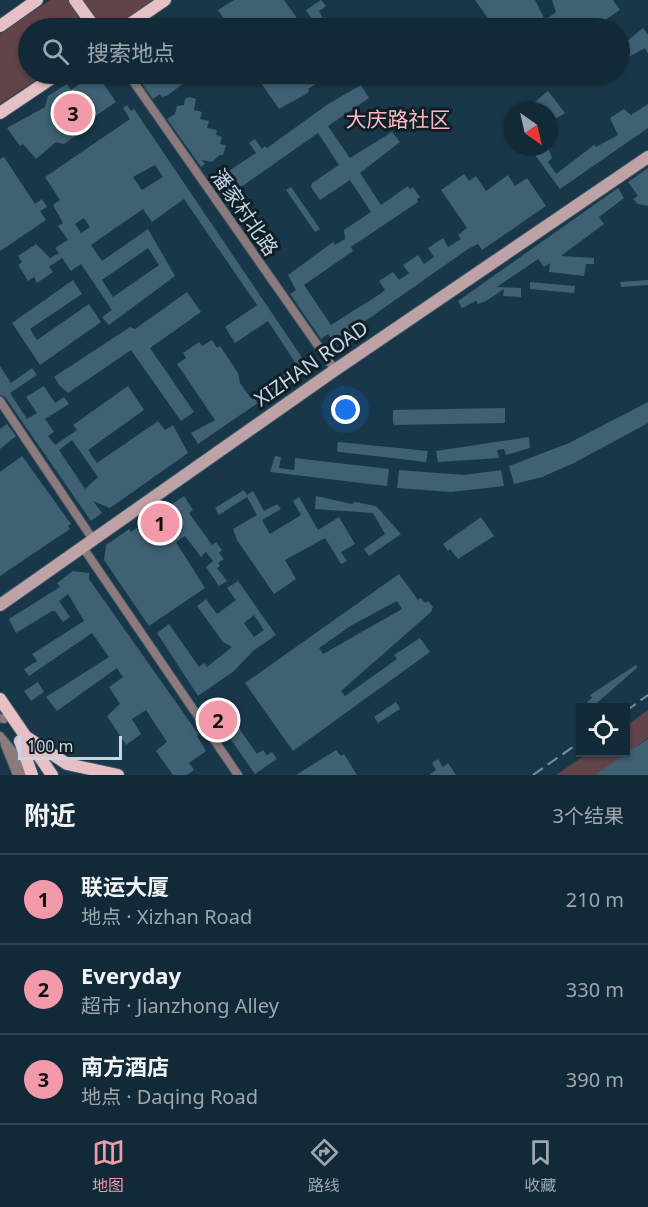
<!DOCTYPE html>
<html lang="zh">
<meta charset="utf-8">
<style>
body{margin:0;font-family:"Noto Sans","Noto Sans SC",sans-serif;background:#1f3642;color:#f1f3f6}
.controls{position:absolute;right:18px;bottom:18px;display:grid;overflow:hidden;border-radius:0px;box-shadow:0 2px 4px #0004}
.controls button{width:54px;height:54px;display:grid;place-items:center;padding:0;border:0;border-bottom:2px solid #314652;background:#122a37;color:#f1f3f6;font:30px sans-serif}
.compass{position:absolute;left:504px;top:102px;width:54px;height:54px;border-radius:50%;background:#122a37;box-shadow:0 2px 4px #0004;rotate:146deg}
.scale{position:absolute;left:18px;bottom:15px;width:104px;box-sizing:border-box;padding-left:6px;border:3px solid #c6d7e2;border-top:0;font-size:16px;line-height:21px;white-space:nowrap;color:#c6d7e2;-webkit-text-stroke:4px #101e26;paint-order:stroke}
.you{position:absolute;left:346px;top:410px;width:21px;height:21px;margin:-15px;border:4px solid #fff;border-radius:50%;background:#1a73e8;box-shadow:0 0 0 9px #1a73e833}
.badge{display:grid;place-items:center;width:39px;height:39px;border-radius:50%;background:#f39aaa;color:#111;font-size:20px;font-weight:700}
.pin{position:absolute;translate:-50% -50%;border:3px solid #fff;box-shadow:0 2px 6px #0006}
.list{margin:0;padding:0;list-style:none}
h2{display:flex;justify-content:space-between;align-items:center;height:78px;margin:0;padding:0 24px;font-size:26px}
h2 small{font-size:20px;font-weight:400;color:#9ca7ad}
.list li{display:grid;grid-template-columns:39px 1fr auto;gap:18px;align-items:center;box-sizing:border-box;height:90px;padding:0 24px;border-top:2px solid #314652}
.list b{display:block;font-size:22px;white-space:nowrap}
.list p{margin:0;font-size:20px;white-space:nowrap;color:#9ca7ad}
.list em{font-size:20px;font-style:normal;color:#9ca7ad}
.icon{flex:none;width:33px;height:33px;fill:none;stroke:currentColor;stroke-width:2;stroke-linecap:round;stroke-linejoin:round}
.map{position:relative;flex:none;width:648px;height:775px;overflow:hidden}
.search{position:absolute;background:#122a37;box-shadow:0 2px 4px #0004;left:18px;right:18px;top:18px;height:66px;display:flex;align-items:center;gap:15px;box-sizing:border-box;padding:0 21px;border-radius:33px;color:#9ca7ad;font-size:22px}
.sheet{height:348px;background:#122a37}
nav{display:flex;justify-content:space-around;align-items:center;box-sizing:border-box;height:84px;border-top:2px solid #314652;background:#122a37;font-size:16px;color:#9ca7ad}
nav a{display:grid;justify-items:center;gap:3px}
nav .on{color:#f39aaa}
.map>svg:first-child{display:block}
</style>
<div class="map">
<svg width="648" height="775" viewBox="0 0 648 775">
<rect width="100%" height="100%" fill="#183849"/>
<path fill="#614348" d="M50 0H158L117 28H28V74H45L0 104V34Z
M648 710V738L597 775H556L588 753 626 752V726Z"/>
<path fill="#406073" fill-rule="evenodd" d="M234 0H284L304 28H224L222 25 226 22 218 10Z
M321 0 326 6 319 11 328 28H318L306 10Z
M475 0H535L545 20 556 12 552 0H613L620 10 593 28H562L557 22 547 28H495Z
M643 28 648 35V54L645 48 620 62V47Z
M93 74H97L116 102 91 119 94 124 64 144 56 142 36 159 23 144 20 146 7 128 45 107 48 96 67 84 71 90Z
M135 74H196L168 95 162 97 160 94 153 99Z
M255 74H332L308 89 309 91 306 94 279 109Z
M361 85 369 98 328 126 350 158 392 132 400 142 360 173 381 205 408 186 410 189 413 187 420 197 417 199 418 202 351 247 353 251 304 285 331 325 380 294 385 290 379 281 393 272 399 280 409 273 403 265 418 255 424 264 434 257 428 248 443 238 448 247 461 239 458 235 467 228 441 190 464 174 469 181 476 176 486 191 508 175 515 186 527 178 546 206 482 250 478 244 468 249 334 343 328 334 321 339 290 294 296 290 288 275 333 242 335 245 345 239 344 230 371 212 350 180 320 200 311 187 312 183 339 165 318 133 227 197 238 213 235 215 207 176 211 174 215 180 256 153 249 143 255 139 262 149 265 146 267 148 328 104Z
M548 91 565 113 555 119 549 111H524Z
M189 97 196 99 194 110 202 112 200 119 209 121 207 128 217 130 216 135 222 137 220 144 226 145 223 155H220L212 162 202 160 205 164 201 167 167 119 175 114 177 106 184 105 185 99Z
M648 104V128L560 189 529 147H548L552 158 548 162 556 174 594 145 596 147 618 135 610 118 624 109 631 115Z
M127 105 131 111 134 109 305 362 298 367 268 321 235 343 225 327 257 305 184 199 152 222 143 209 91 245 102 261 148 229 175 276 109 325 102 317 112 310 81 264 71 271 62 258 49 267 53 272 37 283 34 277 28 281 22 271 18 265 22 262 18 256 36 244 50 258 59 253 55 248 68 240 58 226 63 223 53 205 60 200 45 177 130 119 123 108ZM155 165 163 177 142 190 133 177ZM84 218 90 227 81 233 75 224ZM148 248 159 265 113 297 102 280Z
M4 157 35 204 42 199 47 207 40 211 46 220 0 251V159Z
M648 168V206L638 204 633 199 638 196 628 182Z
M291 187 320 229 315 232 286 190Z
M618 188 624 198 599 217 604 224 561 256 594 258V264H586L584 276 549 272 550 263 544 267 538 259 497 287 521 288V297L503 296 504 289 486 301 478 304 476 301 462 308 458 301Z
M73 280 82 294 30 329 37 340 89 304 101 322 40 365 12 323Z
M648 280V285L621 287 620 282Z
M530 282 575 286 574 293 530 289Z
M187 292 201 312 150 348 194 412 181 421 131 350 68 393 60 386 54 377 130 327 135 329Z
M212 340 217 348 220 346 238 373 240 383 250 397 252 395 258 403 198 444 191 433 215 420 177 364 186 358 183 353 199 342 202 346Z
M0 366 11 383 32 368 37 375 10 393 27 419 37 413 26 397 44 386 55 403 64 397 69 404 45 419 54 432 48 436 55 445 77 430 73 425 128 386 144 410 88 450 97 463 158 421 165 430 173 425 188 453 110 508 93 501 102 513 91 521 5 397 0 395ZM72 440 98 477 85 489 59 450Z
M296 366 302 376 271 398 267 386Z
M648 402V423L574 463 542 477 514 484 509 466 569 443Z
M505 408V423L394 425 393 422V410Z
M7 424 16 436 0 449V429Z
M529 437 530 448 506 455 504 449 497 450 499 458 438 462 436 451Z
M338 442 428 451 426 462 340 452 337 451Z
M22 456 71 524 68 526 70 529 0 576V472Z
M275 456 281 457 279 468 294 470 295 458 389 469 387 486 270 472Z
M399 470 464 475 501 470 504 486 451 492 397 488Z
M244 490 247 495 253 491 264 511 277 504 281 509 262 520 270 534 301 515 293 501 299 497 318 530 339 517 355 544 341 552 347 561 341 564 325 538 285 560 296 579 274 594 237 540 233 529 257 515 247 497 219 515 215 508Z
M184 496 193 510 189 513 212 545 216 542 222 550 219 553 224 559 218 563 220 566 217 568 227 581 219 586 206 567 213 561 206 552 201 557 185 536 176 542 205 588 149 626 104 560 106 545 129 529 131 532Z
M316 496 352 504 355 502 376 506 401 534 369 556 364 549 385 534 373 513 315 509Z
M481 517 494 536 458 559 450 549 448 551 443 544Z
M73 571 89 573V579L199 735 197 736 206 751 189 763 194 770 187 775H173L156 751 167 742 146 710 132 719 141 734 126 745 107 716 120 704 109 687 123 677 117 668 57 711 46 697 109 657 92 633 29 676 24 669 37 661 32 654 84 621 68 594 59 601 70 617 63 622 55 611H52L16 633 9 619 60 587 57 583Z
M399 574 418 600 421 598 425 603 428 601 433 607 431 612 341 691 345 696 397 659 394 655 420 638 430 652 293 751 245 683ZM397 601 402 609 323 654 319 648 352 625Z
M238 581 276 635 253 651 234 671 198 696 157 633 169 624 199 667 204 663 207 667 232 647 223 642 197 606 206 599 217 614 236 600 227 588ZM254 615 264 630 254 637 244 623Z
M636 665 638 667 591 708 587 702 592 698 590 695Z
M38 682 44 692 31 701 24 691Z
M396 702 400 709 378 723 374 717Z
M231 717 257 754 263 750 267 755 272 752 277 759 255 774 220 724Z
M648 739V775H595L634 748Z
M336 750 341 756 344 754 357 775H296Z
M438 759 443 767 448 763 456 775H429L436 770 432 763Z"/>
<g fill="none" stroke-linecap="round" stroke-linejoin="round">
<g stroke="#375565" stroke-width="10">
<path id="street" d="M128 74 335 370
M0 401 94 541
M84 549 238 775
M0 718 4 719
M0 736 14 753 25 775
M5 745 17 775"/>
</g>
<g stroke="#375565" stroke-width="14">
<path id="secondary" d="M0 605 335 370 648 157"/>
</g>
<g stroke="#375565" stroke-width="14">
<path id="primary" d="M75 0 95 28
M0 26 37 0
M124 28 165 0
M0 113 58 74
M0 699 52 775
M25 736 67 764 118 775
M20 741 32 775"/>
</g>
<use href="#street" stroke="#8d7a7d" stroke-width="8"/>
<use href="#secondary" stroke="#bfa2a6" stroke-width="12"/>
<use href="#primary" stroke="#e6c0c5" stroke-width="12"/>
<path stroke="#79919e" stroke-width="2" stroke-dasharray="12 6" stroke-linecap="butt" d="M626 711 648 695
M533 775 580 742"/>
</g>
<g text-anchor="middle" dominant-baseline="central" stroke-width="6" stroke-linejoin="round" paint-order="stroke">
<g font-size="20" fill="#c6d7e2" stroke="#101e26">
<text transform="translate(245 212) rotate(55)">潘家村北路</text>
<text transform="translate(311 363) rotate(-35)">XIZHAN ROAD</text>
</g>
<g font-size="21" fill="#fcb8c2" stroke="#101e26">
<text x="398" y="119">大庆路社区</text>
</g>
</g>
</svg>
<div class="controls">
<button><svg class="icon" aria-label="locate" viewBox="0 0 24 24"><circle cx="12" cy="12" r="6"/><path d="M12 2v4M12 18v4M2 12h4M18 12h4"/></svg></button>
</div>
<svg class="compass" viewBox="-18 -18 36 36"><path d="M0-13l5 13h-10z" fill="#e53935"/><path d="M0 13l5-13h-10z" fill="#9ca7ad"/></svg>
<div class="scale">100 m</div>
<div class="you"></div>
<div class="pin badge" style="left:160px;top:523px">1</div>
<div class="pin badge" style="left:218px;top:720px">2</div>
<div class="pin badge" style="left:73px;top:113px">3</div>
<div class="search"><svg class="icon" aria-label="search" viewBox="0 0 24 24"><circle cx="10" cy="10" r="6"/><path d="M15 15l6 6"/></svg>搜索地点</div>
</div>
<section class="sheet">
<h2>附近<small>3个结果</small></h2>
<ul class="list">
<li><span class="badge">1</span><div><b>联运大厦</b><p>地点 · Xizhan Road</p></div><em>210 m</em></li>
<li><span class="badge">2</span><div><b>Everyday</b><p>超市 · Jianzhong Alley</p></div><em>330 m</em></li>
<li><span class="badge">3</span><div><b>南方酒店</b><p>地点 · Daqing Road</p></div><em>390 m</em></li>
</ul>
</section>
<nav>
<a class="on"><svg class="icon" aria-label="map" viewBox="0 0 24 24"><path d="M3 6l6-2 6 2 6-2v14l-6 2-6-2-6 2zM9 4v14M15 6v14"/></svg>地图</a>
<a><svg class="icon" aria-label="directions" viewBox="0 0 24 24"><path d="M12 3l9 9-9 9-9-9zM9 14v-3h6M13 9l2 2-2 2"/></svg>路线</a>
<a><svg class="icon" aria-label="saved" viewBox="0 0 24 24"><path d="M7 4h10v16l-5-4-5 4z"/></svg>收藏</a>
</nav>
